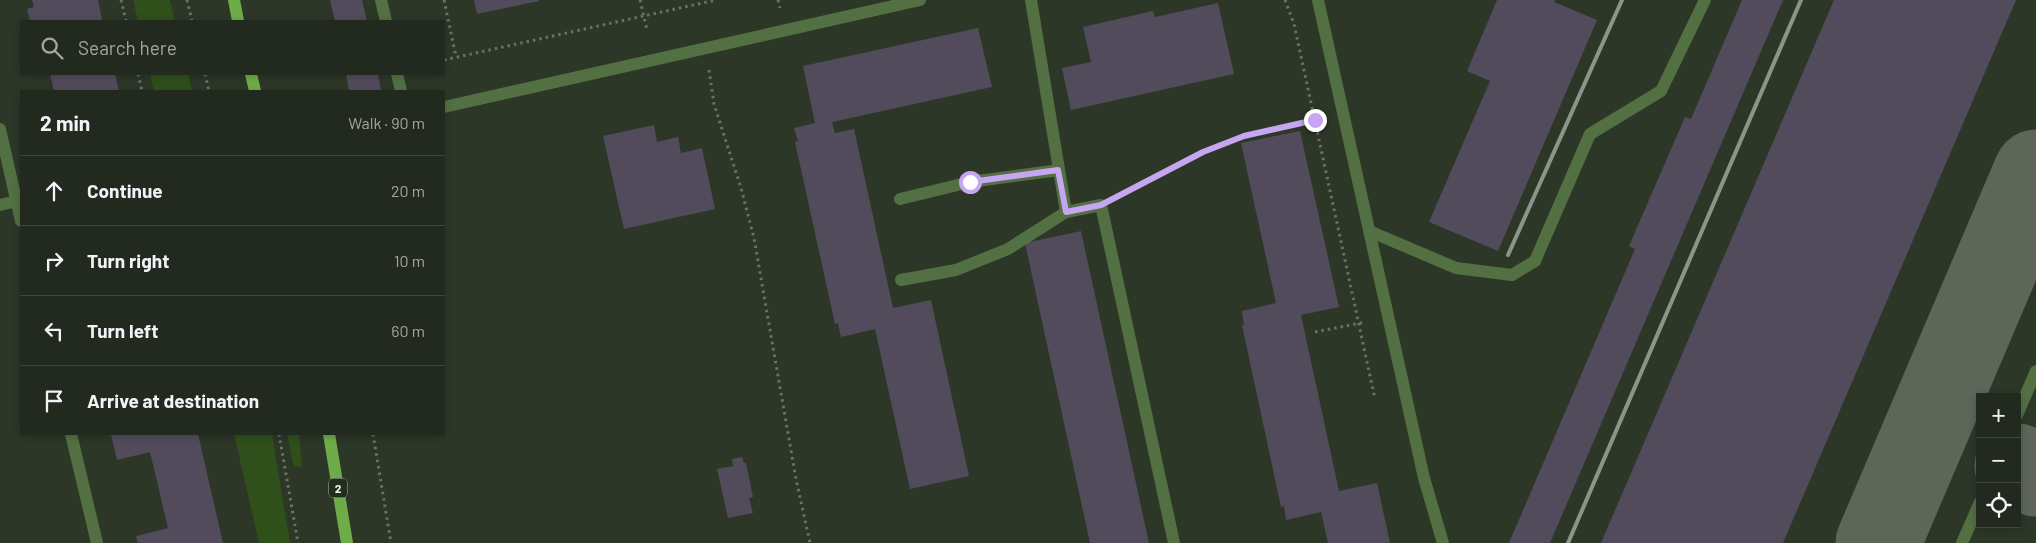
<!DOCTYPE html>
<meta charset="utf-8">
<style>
body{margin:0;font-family:Barlow,sans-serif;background:#2e352b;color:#f1f3f6}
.controls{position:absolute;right:15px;bottom:15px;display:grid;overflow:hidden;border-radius:0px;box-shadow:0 2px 8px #0003}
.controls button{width:45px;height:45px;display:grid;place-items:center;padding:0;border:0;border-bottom:1px solid #3f453c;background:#22291e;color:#f1f3f6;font:25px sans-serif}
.stop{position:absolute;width:15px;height:15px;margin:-11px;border:4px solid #c6a6f0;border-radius:50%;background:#fff}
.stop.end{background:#c6a6f0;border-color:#fff;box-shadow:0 1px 5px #0008}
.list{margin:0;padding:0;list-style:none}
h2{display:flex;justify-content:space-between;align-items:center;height:65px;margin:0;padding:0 20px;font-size:21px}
h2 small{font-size:16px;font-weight:400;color:#a2a6a4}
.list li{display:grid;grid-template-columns:32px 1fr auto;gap:15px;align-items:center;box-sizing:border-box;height:70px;padding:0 20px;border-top:1px solid #3f453c}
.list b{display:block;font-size:19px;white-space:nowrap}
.list em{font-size:16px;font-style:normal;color:#a2a6a4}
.icon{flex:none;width:28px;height:28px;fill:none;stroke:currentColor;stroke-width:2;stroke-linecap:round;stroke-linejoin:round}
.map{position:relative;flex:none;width:2036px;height:543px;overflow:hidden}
.search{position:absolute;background:#22291e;box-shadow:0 2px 8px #0003;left:20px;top:20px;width:425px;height:55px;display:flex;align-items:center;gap:12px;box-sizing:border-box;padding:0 18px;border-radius:0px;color:#a2a6a4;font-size:19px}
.panel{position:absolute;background:#22291e;box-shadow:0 2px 8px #0003;left:20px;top:90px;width:425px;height:345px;border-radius:0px}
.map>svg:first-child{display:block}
</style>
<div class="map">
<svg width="2036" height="543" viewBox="0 0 2036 543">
<rect width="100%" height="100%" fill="#2d3728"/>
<path fill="#2f501a" d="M133 0H170L175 21H138Z
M150 74H188L192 91H154Z
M234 434H272L290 543H259Z
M287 434H299L302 466 294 467Z"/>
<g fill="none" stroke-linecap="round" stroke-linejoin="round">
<path stroke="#5d6658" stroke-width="85" d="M2017 466 2036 474
M1878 543 2036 172"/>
</g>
<path fill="#524b5c" d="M32 0H98L102 20 30 21 27 9 34 7Z
M330 0H362L367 21H335Z
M474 0H539V1L477 14Z
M1497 0H1555L1554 2 1597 20 1498 251 1429 222 1490 81 1467 71Z
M1742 0H1783L1550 543H1509L1635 249 1629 246 1685 117 1691 119Z
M1834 0H2016L1783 543H1601Z
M1218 3 1234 74 1071 110 1062 68 1091 62 1083 27 1153 11 1155 17Z
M978 28 992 87 832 122 835 133 854 129 893 308 931 300 969 476 910 489 875 329 841 337 838 323 835 324 795 142 798 141 794 128 815 123 803 66Z
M50 74H115L119 91H54Z
M346 74H378L381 91H349Z
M654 125 657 142 678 137 681 153 702 148 715 209 624 229 603 136Z
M1300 131 1339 307 1301 315 1339 491 1377 483 1390 543H1328L1321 512 1286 520 1284 506 1281 507 1242 325H1244L1242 311 1276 303 1241 143Z
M1081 231 1149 543H1090L1025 243Z
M111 434H198L223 543H138L136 536 168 528 150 452 117 460Z
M742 457 744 463H746L753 497 749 498 753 513 728 518 717 469 733 466 732 459Z"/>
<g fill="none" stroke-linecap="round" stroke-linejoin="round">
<path stroke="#6a7265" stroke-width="3" stroke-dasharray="2.5 4" stroke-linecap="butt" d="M121 0 126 21
M187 0 192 21
M444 0 456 57
M640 0 647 30
M778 0 780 8
M1285 0 1294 24 1375 399
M444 60 716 0
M709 70 714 104 741 188 754 238 796 479 810 543
M138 74 142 91
M205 74 209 91
M1119 195 1203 152 1244 136 1315 120
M1315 332 1366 322
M279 434 298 543
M373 434 391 543"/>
<path stroke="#537043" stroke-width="12" d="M381 0 386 21
M1031 0 1066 212 1101 205 1174 543
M1318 0 1424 478 1443 543
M397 74 401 91
M0 129 21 221
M900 199 970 182 1059 170
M0 205 21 200
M1369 231 1456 268 1512 275 1535 261 1590 134 1661 91 1705 0
M901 280 956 270 1008 249 1066 212
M2017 415 2036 371
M71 434 97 543
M1962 543 1980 502"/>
<path stroke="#537043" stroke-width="12" d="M444 107 920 0"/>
<path stroke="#6eac4a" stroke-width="12" d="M234 0 238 21
M251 74 255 91
M329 434 347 543"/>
<path stroke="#8d9589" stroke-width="4" d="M1508 255 1622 0
M1568 543 1801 0"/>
</g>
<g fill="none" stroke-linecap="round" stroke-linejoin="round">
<path stroke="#c6a6f0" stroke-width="6" d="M970 182 1058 170 1066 212 1101 205 1203 152 1244 136 1315 120"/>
</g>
<g text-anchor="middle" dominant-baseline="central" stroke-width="5" stroke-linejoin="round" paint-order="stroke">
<rect fill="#232d1e" stroke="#adb4a9" stroke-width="1" x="329" y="478.5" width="18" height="19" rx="4"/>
<g font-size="12" font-weight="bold" fill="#e8eee5">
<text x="338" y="488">2</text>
</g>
</g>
</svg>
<div class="controls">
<button>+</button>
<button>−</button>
<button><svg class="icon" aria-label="locate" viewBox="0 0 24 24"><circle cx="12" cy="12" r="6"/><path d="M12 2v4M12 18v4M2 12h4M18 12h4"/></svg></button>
</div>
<div class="stop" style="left:970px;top:182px"></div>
<div class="stop end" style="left:1315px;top:120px"></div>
<div class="search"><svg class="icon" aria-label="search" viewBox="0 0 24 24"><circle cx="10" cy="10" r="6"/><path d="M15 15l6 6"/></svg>Search here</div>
<section class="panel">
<h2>2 min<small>Walk · 90 m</small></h2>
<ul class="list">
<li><svg class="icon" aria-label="ahead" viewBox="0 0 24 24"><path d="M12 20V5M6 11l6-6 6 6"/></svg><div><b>Continue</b></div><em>20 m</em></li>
<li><svg class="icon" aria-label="right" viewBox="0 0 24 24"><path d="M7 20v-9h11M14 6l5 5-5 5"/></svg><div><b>Turn right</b></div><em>10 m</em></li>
<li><svg class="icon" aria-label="left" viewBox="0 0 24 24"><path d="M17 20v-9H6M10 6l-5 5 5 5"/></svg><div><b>Turn left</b></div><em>60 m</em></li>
<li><svg class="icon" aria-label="arrive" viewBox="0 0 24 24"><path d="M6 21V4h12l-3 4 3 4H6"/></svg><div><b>Arrive at destination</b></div></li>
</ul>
</section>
</div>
